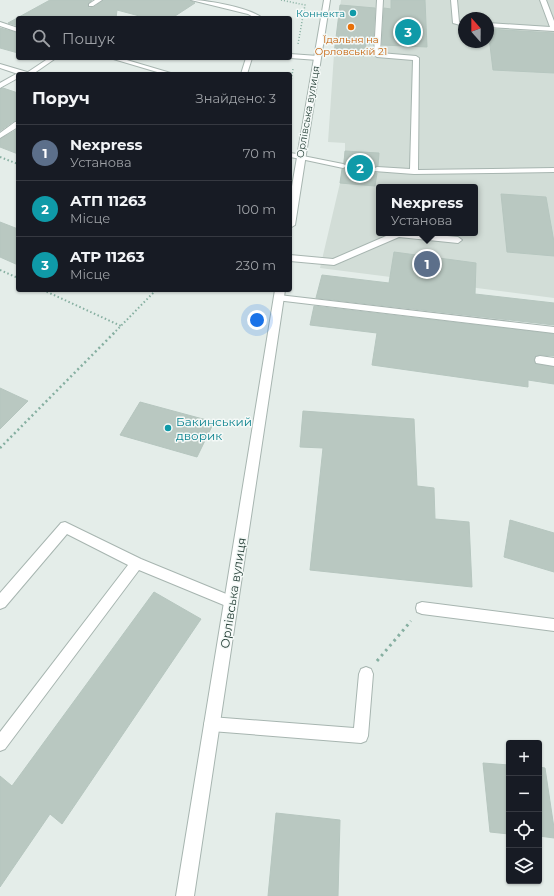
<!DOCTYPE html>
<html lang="uk">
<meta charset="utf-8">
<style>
body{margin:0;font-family:Montserrat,sans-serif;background:#242831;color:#f1f3f6}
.controls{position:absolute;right:12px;bottom:12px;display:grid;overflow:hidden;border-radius:4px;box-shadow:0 1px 3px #0004}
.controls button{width:36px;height:36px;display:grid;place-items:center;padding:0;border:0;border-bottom:1px solid #363941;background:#171b24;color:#f1f3f6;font:20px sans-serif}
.compass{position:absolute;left:458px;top:12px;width:36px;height:36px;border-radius:50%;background:#171b24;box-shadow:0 1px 3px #0004;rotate:339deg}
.you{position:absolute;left:257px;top:320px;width:14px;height:14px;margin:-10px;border:3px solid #fff;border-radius:50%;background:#1a73e8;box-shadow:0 0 0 6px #1a73e833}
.badge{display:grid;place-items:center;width:26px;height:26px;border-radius:50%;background:#ed7f62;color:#fff;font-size:13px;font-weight:700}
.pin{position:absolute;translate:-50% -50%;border:2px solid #fff;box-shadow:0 1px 4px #0006}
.popup{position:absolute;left:376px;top:184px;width:102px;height:52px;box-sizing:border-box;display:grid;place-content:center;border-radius:4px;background:#171b24;filter:drop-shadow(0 1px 3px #0005);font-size:13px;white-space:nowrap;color:#9ea1a6}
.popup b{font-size:15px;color:#f1f3f6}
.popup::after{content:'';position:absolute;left:50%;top:100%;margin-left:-8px;border:8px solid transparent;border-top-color:#171b24}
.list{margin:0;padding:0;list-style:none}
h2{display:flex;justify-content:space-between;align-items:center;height:52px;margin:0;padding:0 16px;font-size:17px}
h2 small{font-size:13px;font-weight:400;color:#9ea1a6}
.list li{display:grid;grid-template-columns:26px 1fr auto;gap:12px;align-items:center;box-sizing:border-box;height:56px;padding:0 16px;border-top:1px solid #363941}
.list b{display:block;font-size:15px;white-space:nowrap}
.list p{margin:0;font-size:13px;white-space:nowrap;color:#9ea1a6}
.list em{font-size:13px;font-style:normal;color:#9ea1a6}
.icon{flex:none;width:22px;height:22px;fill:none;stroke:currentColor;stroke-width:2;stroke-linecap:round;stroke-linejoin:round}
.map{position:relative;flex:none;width:554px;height:896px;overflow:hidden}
.search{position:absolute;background:#171b24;box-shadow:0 1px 3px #0004;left:16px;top:16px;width:276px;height:44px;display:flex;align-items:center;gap:10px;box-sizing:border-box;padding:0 14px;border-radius:4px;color:#9ea1a6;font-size:15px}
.panel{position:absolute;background:#171b24;box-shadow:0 1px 3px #0004;left:16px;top:72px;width:276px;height:220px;border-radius:4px}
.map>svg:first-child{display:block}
</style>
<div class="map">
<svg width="554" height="896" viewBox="0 0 554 896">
<rect width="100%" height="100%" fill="#e4ede9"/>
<path fill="#d2ddd7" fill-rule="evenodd" d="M341 0H554V298L320 268 340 183 345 151V143L328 142 334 54ZM464 18H488V42H464ZM379 187H475V233H379Z"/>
<path fill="#b9c8c1" stroke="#b6c6bf" d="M50 0H92L88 4 89 8 94 7 103 0H190L195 3 172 18H147L117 10 116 18H18V26L8 23Z
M391 0H425L427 47 382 45 384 8 391 9Z
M340 5 375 8 373 44H366L364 56 334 54Z
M0 28 18 33V53L0 48Z
M488 29 554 33V73L493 70Z
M3 88 18 93V120L14 121 0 131V89Z
M18 129V154L0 147V139Z
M345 151 379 153 378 166 372 169 373 172 377 173 375 186 340 183 342 169 348 167 344 163Z
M501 194 546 197 554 242V256L507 252Z
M0 222 18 229V265L0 257Z
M394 252 476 263 475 294 554 303V325L316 298 322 275 389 283Z
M314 306 554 334V356L540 355 536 356 534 360 536 364 554 367V384L528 380V387L372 365 377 333 310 325Z
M0 388 28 401 0 429Z
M140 402 214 422 197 457 120 435Z
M303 411 414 419 417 486 434 488 435 519 469 522 472 587 310 570 323 448 300 447Z
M510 520 554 533V572L504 557Z
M154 592 201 619 62 824 50 814 0 887V776L12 786Z
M483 763 509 765V834L490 832Z
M539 767 545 768 554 828V838L539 836Z
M276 813 340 820 338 896H268Z"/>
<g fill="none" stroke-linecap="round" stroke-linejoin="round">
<g stroke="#a7b5b0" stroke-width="2">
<path id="service" d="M95 0H102L93 6H89V4Z
M191 0C207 0 251 8 262 18H255L248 14Z
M377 0H383L380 53 416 56 419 58 418 170 554 168V172L414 174 374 171 373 169 377 167 410 169 413 60 377 57 374 55Z
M451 0H457L459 22H464V26L453 23Z
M540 0H546L554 21V31L488 27V23L550 27Z
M0 22 18 28V32L0 26Z
M290 54 318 56 321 58 318 60 290 58Z
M49 58H56L33 74H25Z
M110 58H120L174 74H164Z
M246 58H252L247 74H241Z
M16 74H21H18V78L0 88V83Z
M15 122H18V127L0 138V133Z
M298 155 343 164 347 166 343 168 301 159H298Z
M393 233H415L458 237 462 240 458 243 399 237 334 265 290 261V255L333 259Z
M279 295 554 327V333L276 300 274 298 276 296Z
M540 356 554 358V366L536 363 535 360 536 357Z
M65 522 141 559 236 598 237 602 236 606 231 608 139 570 5 749 0 751V732L128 565 67 534 5 607 0 609V593L61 523Z
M422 602 554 619V631L422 614 417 612 416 608 417 604Z
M366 667 371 669 373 674 368 736 366 741 361 743 211 731 206 729 204 724 206 719 211 717 354 728 359 674 361 669Z"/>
</g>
<g stroke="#a7b5b0" stroke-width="2">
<path id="minor" d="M0 64 27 72 28 74H18L0 68Z
M290 153 304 155 305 157 301 159 290 157Z"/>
</g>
<g stroke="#a7b5b0" stroke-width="2">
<path id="tertiary" d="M324 0H330L295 225 290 228V198Z
M275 290H285L194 896H176Z"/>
</g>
<path stroke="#86afa1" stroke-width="1.5" stroke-dasharray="1 2" stroke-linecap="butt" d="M281 0 305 5 298 44
M290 88 293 69"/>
<path stroke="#86afa1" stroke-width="2" stroke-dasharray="1.5 2.5" stroke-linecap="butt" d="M0 157 18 164
M0 270 18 278
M43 290 121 326
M113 334 156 290"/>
<path stroke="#86afa1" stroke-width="2.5" stroke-dasharray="2 3" stroke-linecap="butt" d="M0 448 114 333"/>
<path stroke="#86afa1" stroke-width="3" stroke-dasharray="2.5 4" stroke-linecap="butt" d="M377 661 411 621"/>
<use href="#service" fill="#fff" fill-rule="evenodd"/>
<use href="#minor" fill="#fff" fill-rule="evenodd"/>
<use href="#tertiary" fill="#fff" fill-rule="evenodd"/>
</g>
<g fill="#0f9aa8" stroke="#f4f9f7" stroke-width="1.5">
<circle cx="353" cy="13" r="4"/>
<circle cx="168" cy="428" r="4"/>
</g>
<circle fill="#e8710a" stroke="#f4f9f7" stroke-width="1.5" cx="351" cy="27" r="4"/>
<g text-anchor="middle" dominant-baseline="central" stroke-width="3" stroke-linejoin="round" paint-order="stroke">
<g font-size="10" fill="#0d838f" stroke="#f4f9f7" text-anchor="end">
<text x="345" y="13">Коннекта</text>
</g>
<g font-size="10" fill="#c56008" stroke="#f4f9f7">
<text x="351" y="39">Їдальня на<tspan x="351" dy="12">Орловській 21</tspan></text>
</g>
<g font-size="10" fill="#243e36" stroke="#f4f9f7">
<text transform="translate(308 112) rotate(-80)">Орлівська вулиця</text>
</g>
<g font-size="12" fill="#0d838f" stroke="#f4f9f7" text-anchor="start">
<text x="176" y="421">Бакинський<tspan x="176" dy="14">дворик</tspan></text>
</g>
<g font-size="12" fill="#243e36" stroke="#f4f9f7">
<text transform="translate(233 593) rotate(-81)">Орлівська вулиця</text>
</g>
</g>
</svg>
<div class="controls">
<button>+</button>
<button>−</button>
<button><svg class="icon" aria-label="locate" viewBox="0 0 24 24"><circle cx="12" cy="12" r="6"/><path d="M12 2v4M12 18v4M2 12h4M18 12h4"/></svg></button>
<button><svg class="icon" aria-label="layers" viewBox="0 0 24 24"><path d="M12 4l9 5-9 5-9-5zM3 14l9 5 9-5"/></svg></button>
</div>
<svg class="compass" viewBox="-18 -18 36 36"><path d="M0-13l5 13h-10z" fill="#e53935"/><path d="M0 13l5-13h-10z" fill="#9ea1a6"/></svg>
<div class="you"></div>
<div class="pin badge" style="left:427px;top:264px;background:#5c6f8a">1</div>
<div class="popup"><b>Nexpress</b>Установа</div>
<div class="pin badge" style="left:360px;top:168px;background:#0f9aa8">2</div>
<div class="pin badge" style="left:408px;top:32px;background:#0f9aa8">3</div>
<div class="search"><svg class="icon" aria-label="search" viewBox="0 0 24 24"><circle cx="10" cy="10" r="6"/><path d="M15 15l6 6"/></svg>Пошук</div>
<section class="panel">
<h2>Поруч<small>Знайдено: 3</small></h2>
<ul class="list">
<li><span class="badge" style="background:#5c6f8a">1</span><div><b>Nexpress</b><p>Установа</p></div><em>70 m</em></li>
<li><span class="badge" style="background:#0f9aa8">2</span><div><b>АТП 11263</b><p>Місце</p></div><em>100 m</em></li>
<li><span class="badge" style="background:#0f9aa8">3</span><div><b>ATP 11263</b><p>Місце</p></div><em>230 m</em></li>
</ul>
</section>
</div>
